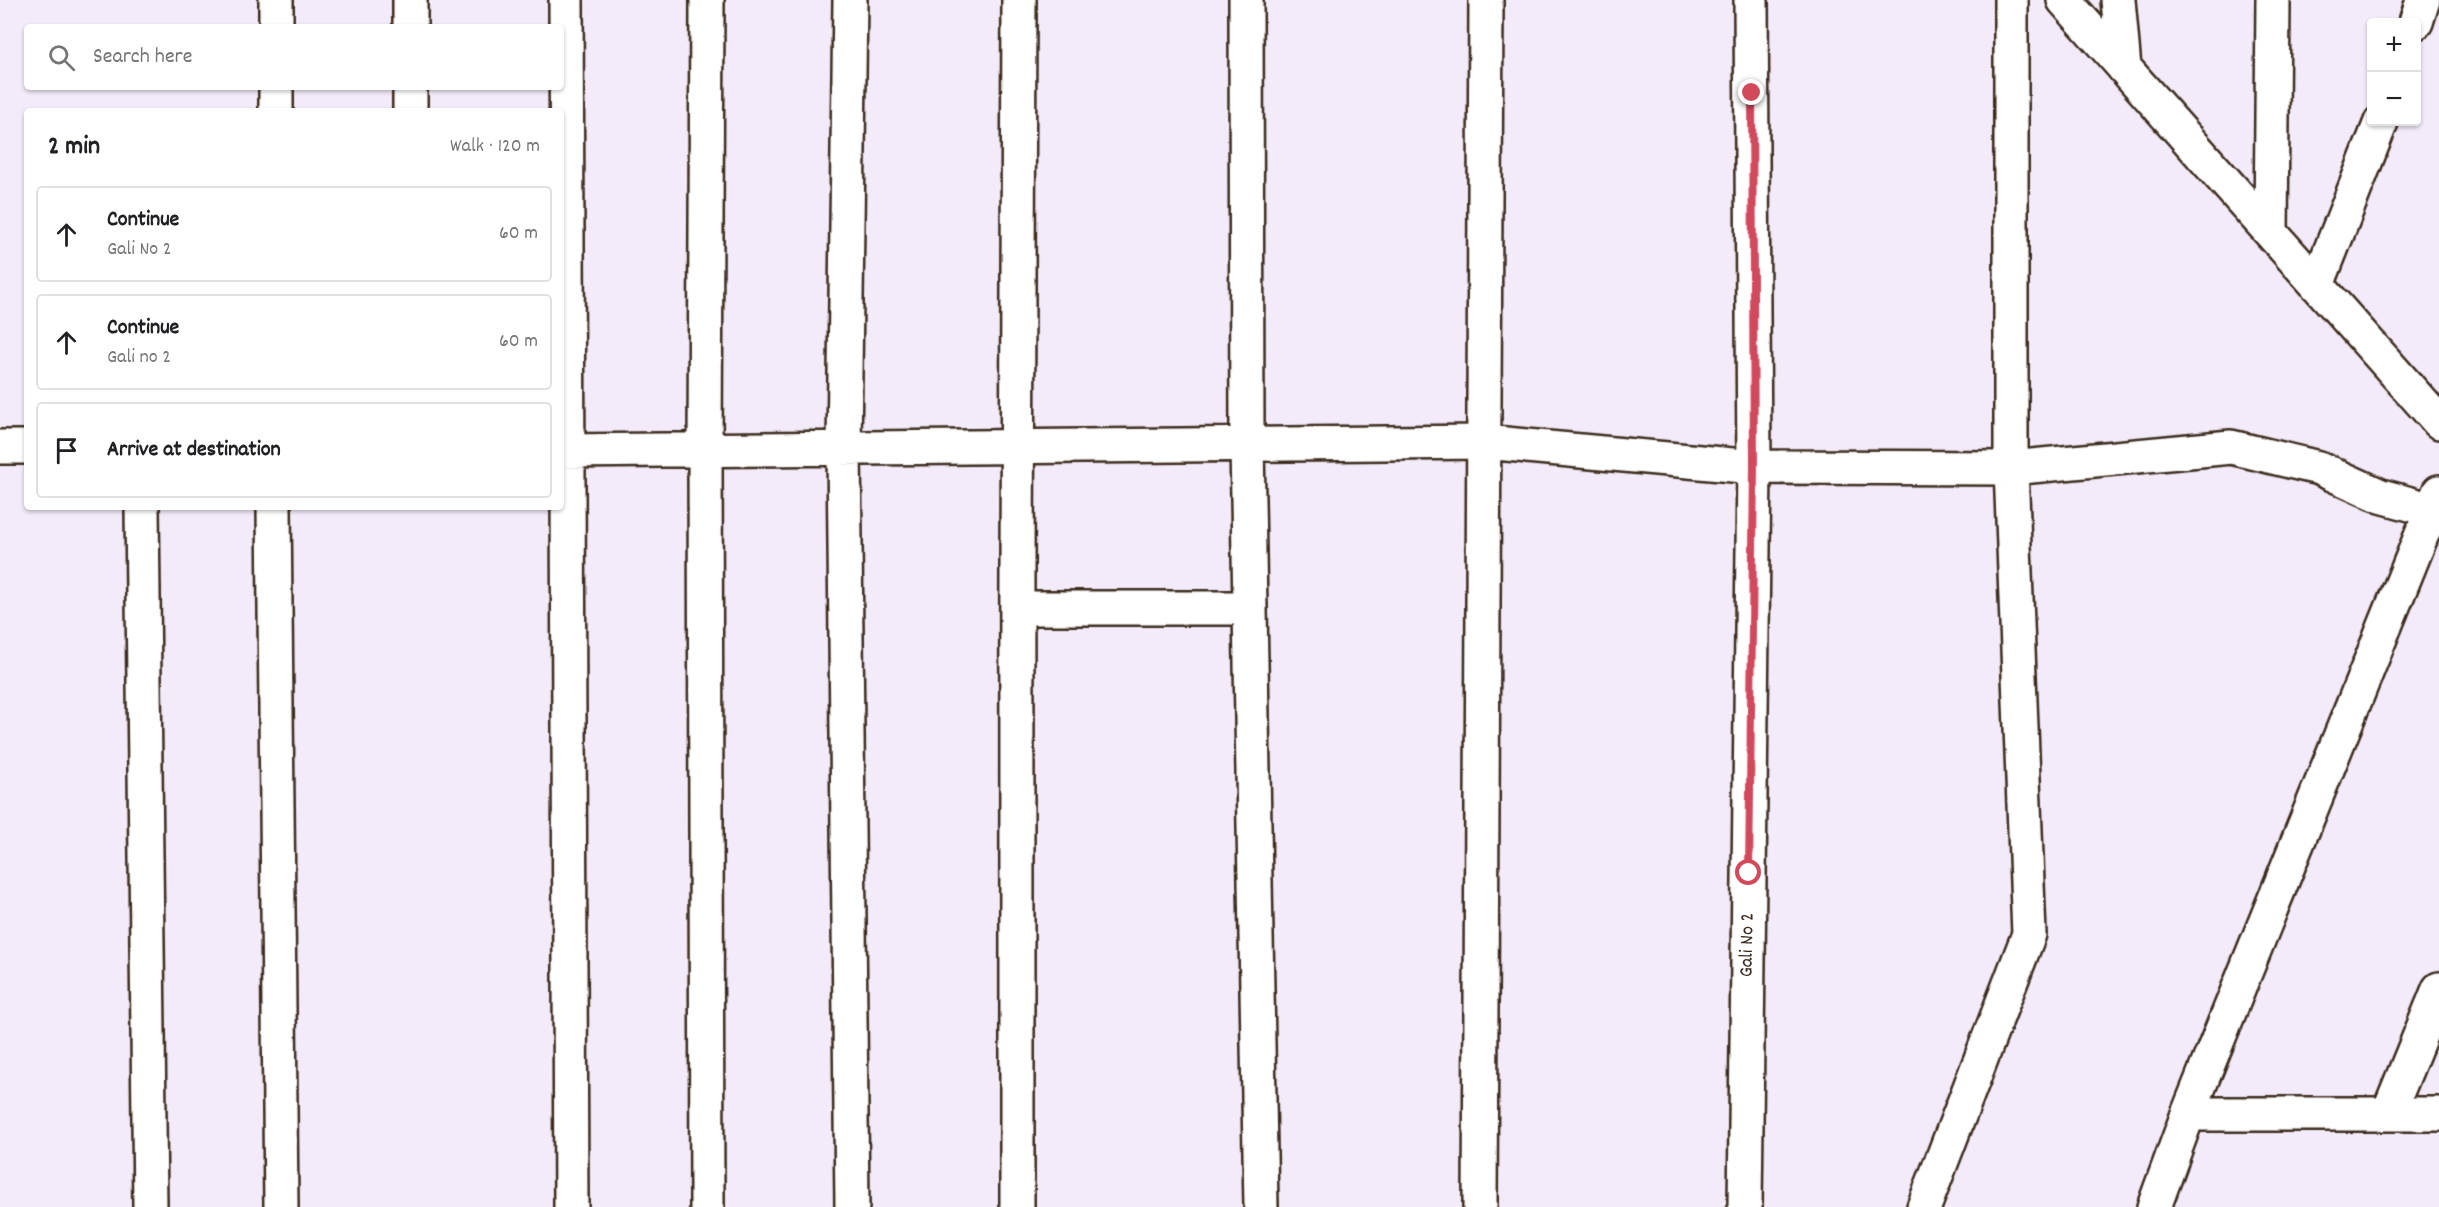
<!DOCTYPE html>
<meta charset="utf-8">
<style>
body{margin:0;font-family:Dekko,sans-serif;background:#f6f6f6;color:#202124}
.controls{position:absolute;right:18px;top:18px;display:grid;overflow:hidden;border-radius:6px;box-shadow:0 2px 4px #0004}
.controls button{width:54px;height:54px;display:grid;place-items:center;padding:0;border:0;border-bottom:2px solid #e0e0e0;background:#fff;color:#202124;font:30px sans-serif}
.stop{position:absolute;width:18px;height:18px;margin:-14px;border:4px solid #d1495b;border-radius:50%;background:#fff}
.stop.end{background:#d1495b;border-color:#fff;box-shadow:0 2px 6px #0008}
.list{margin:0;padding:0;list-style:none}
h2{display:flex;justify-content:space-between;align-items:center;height:78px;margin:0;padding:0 24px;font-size:26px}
h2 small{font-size:20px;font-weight:400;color:#757577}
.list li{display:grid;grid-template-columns:39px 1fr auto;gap:18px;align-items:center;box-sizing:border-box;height:96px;margin:0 12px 12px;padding:0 12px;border:2px solid #e0e0e0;border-radius:6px}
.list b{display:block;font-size:22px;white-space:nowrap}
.list p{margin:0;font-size:20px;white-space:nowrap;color:#757577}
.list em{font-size:20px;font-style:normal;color:#757577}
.icon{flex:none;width:33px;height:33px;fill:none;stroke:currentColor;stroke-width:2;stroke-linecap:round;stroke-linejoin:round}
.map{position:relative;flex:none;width:2439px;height:1207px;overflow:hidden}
.search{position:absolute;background:#fff;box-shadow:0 2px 4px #0004;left:24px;top:24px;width:540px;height:66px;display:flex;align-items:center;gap:15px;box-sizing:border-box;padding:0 21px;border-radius:6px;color:#757577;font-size:22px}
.panel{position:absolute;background:#fff;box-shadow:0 2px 4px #0004;left:24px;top:108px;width:540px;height:402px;border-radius:6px}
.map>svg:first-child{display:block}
</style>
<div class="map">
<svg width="2439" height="1207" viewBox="0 0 2439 1207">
<rect width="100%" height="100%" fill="#f3ebf9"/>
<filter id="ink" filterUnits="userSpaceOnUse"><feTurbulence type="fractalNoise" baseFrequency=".0167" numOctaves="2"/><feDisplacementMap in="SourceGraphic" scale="12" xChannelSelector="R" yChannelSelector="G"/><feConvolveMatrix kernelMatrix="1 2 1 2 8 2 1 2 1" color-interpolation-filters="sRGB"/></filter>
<g filter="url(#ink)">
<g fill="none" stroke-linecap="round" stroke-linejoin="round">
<g stroke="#3b2a1e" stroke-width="38">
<path id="minor" d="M566 0 571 1207
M707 0 705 449 707 1207
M850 0 844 448 852 1207
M1246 0 1247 445 1261 1207
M2064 0 2439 422
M2118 0 2124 68
M2416 22 2423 0
M276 27V0
M410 27V0
M276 111V87
M410 111V87
M2271 233 2273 0
M2317 285 2381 122
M0 447H27
M561 451 1484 442 1754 467 2011 468 2231 447 2319 468 2381 496 2432 510
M142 507 150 1207
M274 507 281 1207
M1017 608H1250
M2188 1114H2439
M2388 1114 2439 989
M1017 1207C1017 805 1016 402 1019 0
M1480 1207 1486 0
M1745 1207 1754 467 1751 0
M1924 1207 2029 934 2011 468V0
M2154 1207 2188 1114 2439 492"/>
</g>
<use href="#minor" stroke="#fff" stroke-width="33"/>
</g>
</g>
<g fill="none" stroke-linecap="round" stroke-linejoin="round" filter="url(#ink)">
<path stroke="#d1495b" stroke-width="8" d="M1749 873 1754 467 1752 93"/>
</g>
<g text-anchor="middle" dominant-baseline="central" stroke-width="4.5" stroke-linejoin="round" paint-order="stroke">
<g font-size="20" fill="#3b2a1e" stroke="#fff">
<text transform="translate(1748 945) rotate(-89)">Gali No 2</text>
</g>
</g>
</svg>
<div class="controls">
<button>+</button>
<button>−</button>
</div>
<div class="stop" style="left:1749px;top:873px"></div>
<div class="stop end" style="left:1752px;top:93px"></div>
<div class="search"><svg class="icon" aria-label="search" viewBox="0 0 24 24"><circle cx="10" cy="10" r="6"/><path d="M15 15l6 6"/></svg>Search here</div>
<section class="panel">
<h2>2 min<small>Walk · 120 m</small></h2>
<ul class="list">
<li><svg class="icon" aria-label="ahead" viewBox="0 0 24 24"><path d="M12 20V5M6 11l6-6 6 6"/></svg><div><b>Continue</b><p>Gali No 2</p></div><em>60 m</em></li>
<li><svg class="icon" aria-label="ahead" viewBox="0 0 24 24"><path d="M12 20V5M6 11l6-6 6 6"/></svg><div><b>Continue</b><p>Gali no 2</p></div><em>60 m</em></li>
<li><svg class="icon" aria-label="arrive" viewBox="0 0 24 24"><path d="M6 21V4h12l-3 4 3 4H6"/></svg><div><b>Arrive at destination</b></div></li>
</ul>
</section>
</div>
